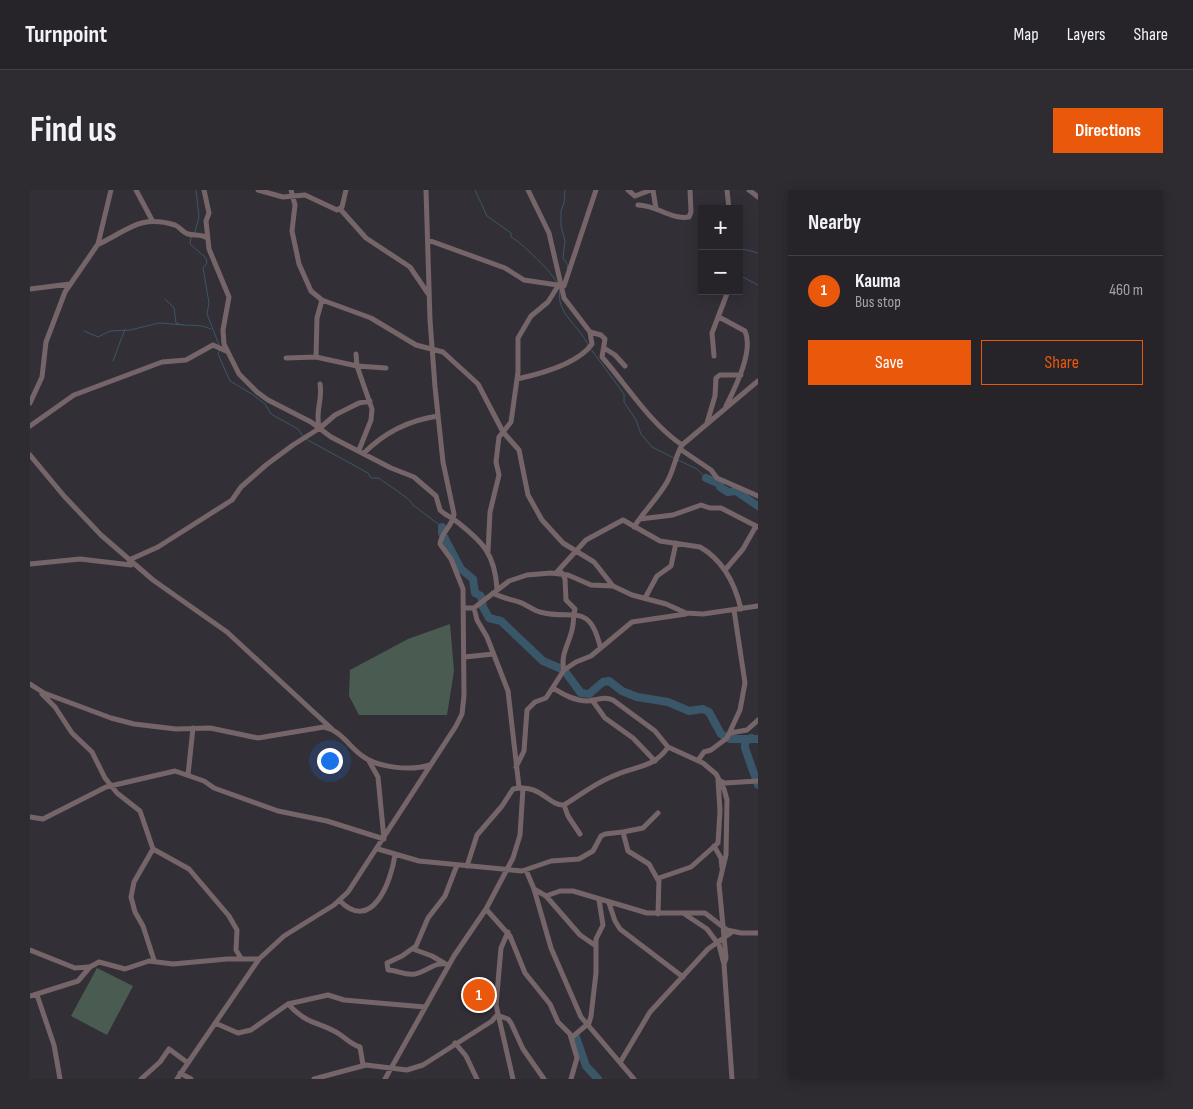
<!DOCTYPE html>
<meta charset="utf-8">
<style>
body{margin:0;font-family:"Sofia Sans Condensed",sans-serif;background:#2e2b31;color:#f1f3f6}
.controls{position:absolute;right:15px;top:15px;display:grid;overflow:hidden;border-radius:0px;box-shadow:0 2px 12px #0003}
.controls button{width:45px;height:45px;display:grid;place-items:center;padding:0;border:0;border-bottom:1px solid #424046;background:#262329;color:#f1f3f6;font:25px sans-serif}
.you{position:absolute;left:299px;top:570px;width:18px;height:18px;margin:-12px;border:4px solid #fff;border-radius:50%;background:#1a73e8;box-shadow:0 0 0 8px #1a73e833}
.badge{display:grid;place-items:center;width:32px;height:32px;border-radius:50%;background:#ea580c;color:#fff;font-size:16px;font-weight:700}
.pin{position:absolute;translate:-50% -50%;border:2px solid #fff;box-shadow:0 1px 5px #0006}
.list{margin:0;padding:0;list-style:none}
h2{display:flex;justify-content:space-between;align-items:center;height:65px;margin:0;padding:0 20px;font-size:21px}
h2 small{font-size:16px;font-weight:400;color:#a4a4a8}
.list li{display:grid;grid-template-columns:32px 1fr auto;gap:15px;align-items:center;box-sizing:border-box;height:70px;padding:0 20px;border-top:1px solid #424046}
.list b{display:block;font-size:19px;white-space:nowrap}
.list p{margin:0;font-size:16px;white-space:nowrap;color:#a4a4a8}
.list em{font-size:16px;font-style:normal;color:#a4a4a8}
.actions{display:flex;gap:10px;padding:15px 20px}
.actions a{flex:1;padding:11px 0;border:1px solid #ea580c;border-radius:0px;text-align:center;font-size:18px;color:#ea580c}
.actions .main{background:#ea580c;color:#fff}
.map{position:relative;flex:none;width:728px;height:889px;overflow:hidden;border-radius:0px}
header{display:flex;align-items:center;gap:30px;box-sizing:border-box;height:70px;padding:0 25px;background:#262329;border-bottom:1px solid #424046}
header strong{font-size:24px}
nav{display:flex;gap:28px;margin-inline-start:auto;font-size:18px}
.intro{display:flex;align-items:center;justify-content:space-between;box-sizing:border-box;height:120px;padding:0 30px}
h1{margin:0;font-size:35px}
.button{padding:12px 22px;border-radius:0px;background:#ea580c;color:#fff;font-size:18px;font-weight:700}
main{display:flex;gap:30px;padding:0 30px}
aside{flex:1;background:#262329;border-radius:0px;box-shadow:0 2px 12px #0003}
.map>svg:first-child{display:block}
</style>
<header>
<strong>Turnpoint</strong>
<nav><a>Map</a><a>Layers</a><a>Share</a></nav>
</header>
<div class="intro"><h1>Find us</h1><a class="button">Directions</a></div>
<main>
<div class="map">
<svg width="728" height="889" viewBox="0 0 728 889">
<rect width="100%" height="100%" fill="#332f37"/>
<path fill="#4a5c52" d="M420 434 424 481 417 525H329L319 506 320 480 378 449Z
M67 778 103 796 77 845 41 826Z"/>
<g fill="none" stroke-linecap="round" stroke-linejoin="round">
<path stroke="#395768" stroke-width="1" d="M445 0 457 26 481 43V47C491 52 524 84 527 93
M535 0 534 13 531 21V36L535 51 533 68 538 75 537 79
M165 42 169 27 166 0
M161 47 160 54 176 68 177 73 173 78 179 113 177 124 189 155
M709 58 728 63
M709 85 728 95
M530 100C525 123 550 136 558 155
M135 109 144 118 146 133C157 138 166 132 181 139
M54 141 68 147 80 141 100 140 129 133 154 135
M560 158 594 204V212L606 230 611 244 622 257 644 268
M190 159 188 164 200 191 222 204 235 214 241 224 268 239 273 246
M83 171 95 139
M276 249 338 283 341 288H349C357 295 379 307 383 315L412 337
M648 270 667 279 676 288"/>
<path stroke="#395768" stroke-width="8" d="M676 288 690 294V297L698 302 706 301 728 316
M412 337V343L431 379 443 389 445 403 451 406 453 417 459 428 471 431 513 471 534 480 551 503 559 504 573 492 579 491 592 501 607 507 638 512 659 521 673 519 679 522 691 544 700 549H728
M721 548 715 552V558L728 595
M546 847 556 876 568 889"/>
<path stroke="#756568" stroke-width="5" d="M106 0 122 30
M174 0 179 23 176 31 179 59 199 107 193 140 194 154 209 184 227 202 238 210 281 232 301 247 361 278 384 287 406 306 410 320C415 325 421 327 426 331 453 352 465 364 467 399
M228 0 253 7 275 5 307 20 312 17 316 0
M261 0 265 15 262 41 269 74 281 101 292 110 341 128 386 155 413 162 448 194 473 242 489 260 498 305 512 330 533 353 564 372 583 396
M598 0 605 6 621 0
M623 0 626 19
M697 0 699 19
M719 0 728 7
M608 15C627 15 640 30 659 27L661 22 660 0
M311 20 336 48 380 77 399 105
M398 50 475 78 494 90 534 96 566 0
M69 54C98 40 111 24 145 35 150 37 153 43 158 44 165 46 171 44 177 48
M0 99 40 94
M689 127 715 141C724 161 705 198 696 216
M560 142 571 145 575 149 572 167C598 197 620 233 652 255
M574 158 585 165 595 176
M326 164 327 176 342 219 341 230 329 260
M684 166 682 143 698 101
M286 167 287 128 292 110
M256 168 286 167 327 176 356 178
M487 189C510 184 548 174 562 154L560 142 534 108 519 43 498 0
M0 213 12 187 16 152 35 102 68 54 81 0
M677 233 685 206 686 188 690 185H711
M0 236 44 205 132 172 156 170 183 155 196 161
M289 236C285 221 293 209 290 194
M650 259 681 280 687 288 728 306
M334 263C354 243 380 230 408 226
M0 265 34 306 71 345 123 390 197 442 302 539
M610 329 643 325 671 315 680 318H691L726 336
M604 337C614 321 628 308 637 292 644 280 645 267 652 255L728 191
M458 362 460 322 469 285 466 272 468 255 469 247 481 232 488 182V148L501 126 518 112 528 96
M99 370 128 357 202 310 211 297 236 275 263 255 290 238 305 225 329 213 340 211
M0 374 50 369 101 375
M695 380 713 359 726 336 728 337
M526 383 556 350 593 330 630 351 670 357C693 370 705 394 711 419
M532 383 535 389 536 410 545 419C543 426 544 433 542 440 539 453 530 466 534 480
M463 403C472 408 480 409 489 412 496 414 502 420 510 422 542 431 559 411 570 456
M615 408 627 386 641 376 646 353
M433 418H444L479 391 497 385 521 383 538 385 561 395 583 396 602 405 636 414 656 423 673 424 728 416
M444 418 447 430 457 447 478 501 489 597
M435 467 463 464
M0 494 14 503 81 528 104 534 146 539 180 538 228 548 294 537C310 540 319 556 331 565 347 578 381 581 400 575
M523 498C534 505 545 511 558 511 567 510 574 506 583 510L625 541 638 557 673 573 686 584 694 599 697 610 696 665 689 694 696 768 694 774
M12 504 25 517 42 543 62 562 75 588 87 603 110 621 123 659 159 679 199 726 207 740 206 760 211 768
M562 510 575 528 603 548 625 571
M700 543 717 540 728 530
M669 569 674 562 681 560 697 548 710 520 715 493 704 420
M486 577 494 561 497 520 505 512 516 508 534 480 546 472 561 466 602 432 656 424
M158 585 163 538
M534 615C549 606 564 594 581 587 602 576 624 579 638 557
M0 627 13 629 76 597 145 581 174 591 184 598 248 621 297 631 354 649 348 587 339 571
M684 656 691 668 692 678
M123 659 104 692 101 707 105 722 113 736 124 770
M348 659 389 671 492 681 521 671 549 669 563 661 571 646 575 644 593 642
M437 676 447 645 472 616 483 599C511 593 518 616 534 615L538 626 550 644
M496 680 504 699 516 706 550 745 566 756
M628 690 619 674 598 661 593 642 613 638 628 623
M504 699 521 758 551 827 604 889
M516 706 530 701H543L617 723H675L697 740 711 743H728
M310 711C342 743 361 692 365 665
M579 713 585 731 590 739 653 787
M456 719 480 746 495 783 520 814 528 832 540 844 547 868 541 889
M653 723 677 739 689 755 694 774 702 889
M628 724 629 688 661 677 688 653 690 621 688 590 695 593 728 591
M478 742 471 758 466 815 483 889
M383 759 402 766 414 773
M0 760 45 778 59 777
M419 775C406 770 397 782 385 784 375 786 367 780 358 780L357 773 372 766 386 756 398 728 415 706 427 675
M7 805 24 855 30 889
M0 806 48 791 60 777 69 772 95 779 119 771 143 774 197 769H229
M258 814C278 835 284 830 306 842 315 847 320 854 330 857L333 875
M185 833 208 843 221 840 258 814 298 805 314 810 395 817
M541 848 559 833 561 826 566 783V749L573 735 569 710
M425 853 436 866 447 889
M591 871 620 822 678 759 702 742
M150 883 161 889
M111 889 130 872 139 859 158 873
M147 889 229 769 254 746 304 715 318 702 426 536 432 524 434 506 433 399 421 369 410 354C411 342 423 336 424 324L413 272 405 197 400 130 396 0
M284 889 336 875 377 880 393 875 462 831 467 825 478 829 481 833 493 859 514 889
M355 889 424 766 456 719 483 668 490 645 493 598"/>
</g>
</svg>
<div class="controls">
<button>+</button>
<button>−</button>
</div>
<div class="you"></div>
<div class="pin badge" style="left:449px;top:805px">1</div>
</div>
<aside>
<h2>Nearby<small></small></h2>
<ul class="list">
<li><span class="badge">1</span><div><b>Kauma</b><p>Bus stop</p></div><em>460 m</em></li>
</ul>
<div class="actions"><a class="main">Save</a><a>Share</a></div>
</aside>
</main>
